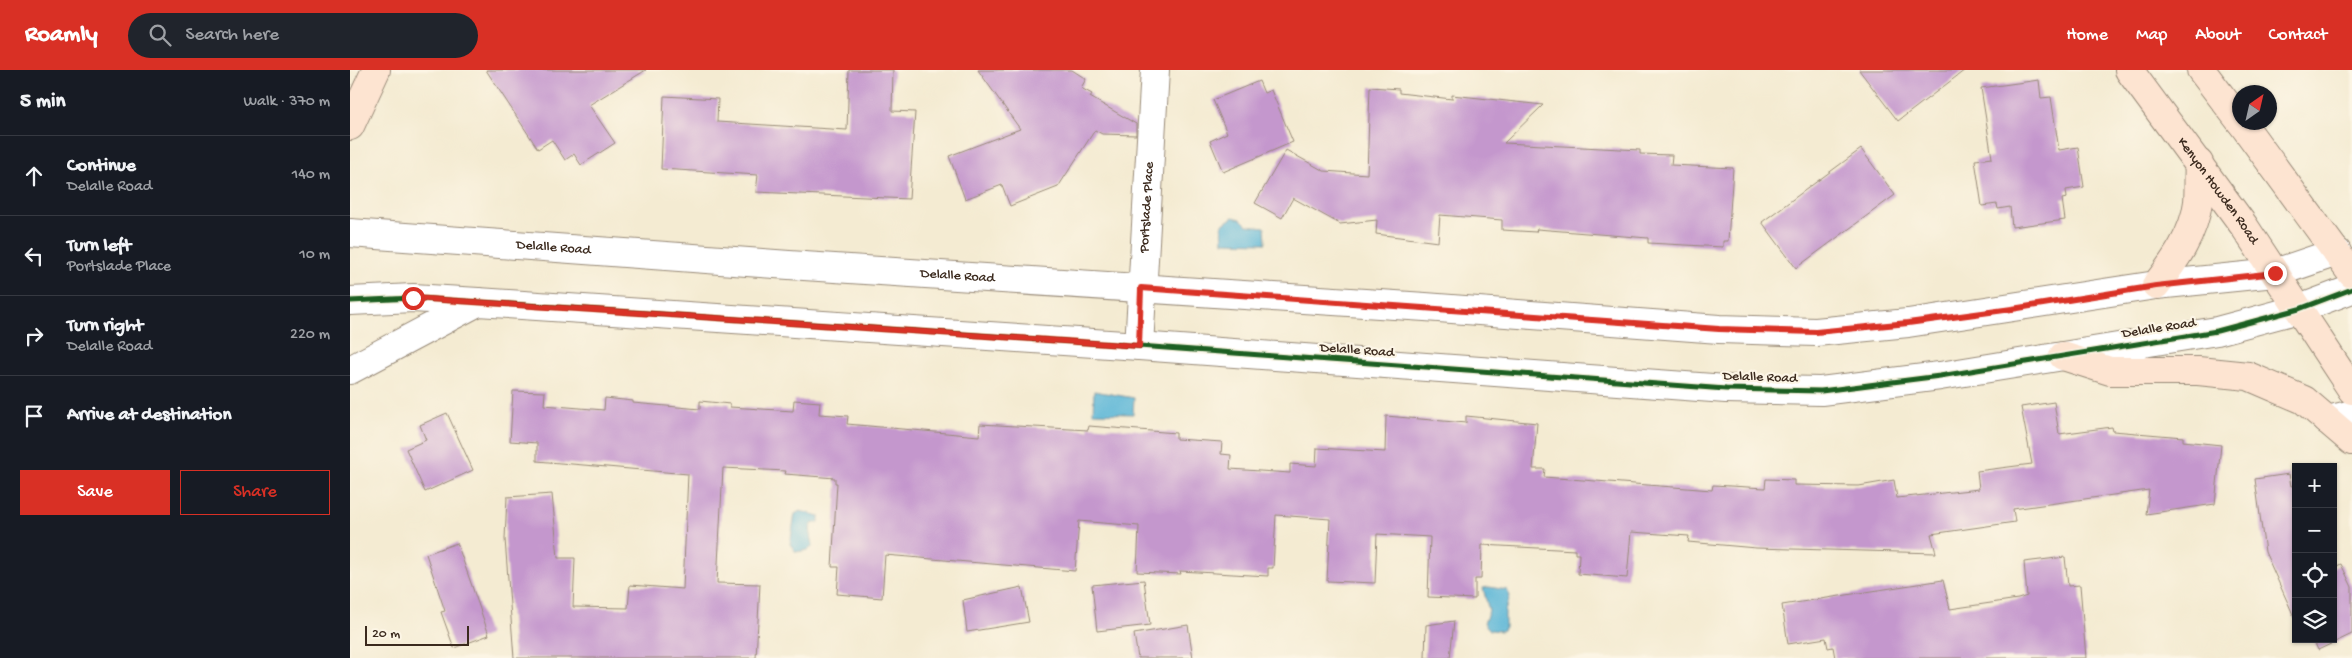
<!DOCTYPE html>
<meta charset="utf-8">
<style>
body{margin:0;font-family:"Gochi Hand",sans-serif;background:#20242c;color:#f1f3f6}
.controls{position:absolute;right:15px;bottom:15px;display:grid;overflow:hidden;border-radius:0px;box-shadow:0 1px 4px #0004}
.controls button{width:45px;height:45px;display:grid;place-items:center;padding:0;border:0;border-bottom:1px solid #363941;background:#171b24;color:#f1f3f6;font:25px sans-serif}
.compass{position:absolute;left:1882px;top:15px;width:45px;height:45px;border-radius:50%;background:#171b24;box-shadow:0 1px 4px #0004;rotate:34deg}
.scale{position:absolute;left:15px;bottom:12px;width:104px;box-sizing:border-box;padding-left:5px;border:2px solid #3b2a1e;border-top:0;font-size:14px;line-height:18px;white-space:nowrap;color:#3b2a1e;-webkit-text-stroke:4px #fcf5e5;paint-order:stroke}
.stop{position:absolute;width:15px;height:15px;margin:-11px;border:4px solid #d93025;border-radius:50%;background:#fff}
.stop.end{background:#d93025;border-color:#fff;box-shadow:0 1px 5px #0008}
.list{margin:0;padding:0;list-style:none}
h2{display:flex;justify-content:space-between;align-items:center;height:65px;margin:0;padding:0 20px;font-size:21px}
h2 small{font-size:16px;font-weight:400;color:#9ea1a6}
.list li{display:grid;grid-template-columns:32px 1fr auto;gap:15px;align-items:center;box-sizing:border-box;height:80px;padding:0 20px;border-top:1px solid #363941}
.list b{display:block;font-size:19px;white-space:nowrap}
.list p{margin:0;font-size:16px;white-space:nowrap;color:#9ea1a6}
.list em{font-size:16px;font-style:normal;color:#9ea1a6}
.actions{display:flex;gap:10px;padding:15px 20px}
.actions a{flex:1;padding:11px 0;border:1px solid #d93025;border-radius:0px;text-align:center;font-size:18px;color:#d93025}
.actions .main{background:#d93025;color:#fff}
.icon{flex:none;width:28px;height:28px;fill:none;stroke:currentColor;stroke-width:2;stroke-linecap:round;stroke-linejoin:round}
.map{position:relative;flex:none;width:2002px;height:588px;overflow:hidden}
header{display:flex;align-items:center;gap:30px;box-sizing:border-box;height:70px;padding:0 25px;background:#d93025;color:#fff}
header strong{font-size:24px}
nav{display:flex;gap:28px;margin-inline-start:auto;font-size:18px}
.search{width:350px;height:45px;background:#20242c;display:flex;align-items:center;gap:12px;box-sizing:border-box;padding:0 18px;border-radius:28px;color:#9ea1a6;font-size:19px}
main{display:flex}
aside{flex:1;background:#171b24}
.map>svg:first-child{display:block}
</style>
<header>
<strong>Roamly</strong>
<div class="search"><svg class="icon" aria-label="search" viewBox="0 0 24 24"><circle cx="10" cy="10" r="6"/><path d="M15 15l6 6"/></svg>Search here</div>
<nav><a>Home</a><a>Map</a><a>About</a><a>Contact</a></nav>
</header>
<main>
<aside>
<h2>5 min<small>Walk · 370 m</small></h2>
<ul class="list">
<li><svg class="icon" aria-label="ahead" viewBox="0 0 24 24"><path d="M12 20V5M6 11l6-6 6 6"/></svg><div><b>Continue</b><p>Delalle Road</p></div><em>140 m</em></li>
<li><svg class="icon" aria-label="left" viewBox="0 0 24 24"><path d="M17 20v-9H6M10 6l-5 5 5 5"/></svg><div><b>Turn left</b><p>Portslade Place</p></div><em>10 m</em></li>
<li><svg class="icon" aria-label="right" viewBox="0 0 24 24"><path d="M7 20v-9h11M14 6l5 5-5 5"/></svg><div><b>Turn right</b><p>Delalle Road</p></div><em>220 m</em></li>
<li><svg class="icon" aria-label="arrive" viewBox="0 0 24 24"><path d="M6 21V4h12l-3 4 3 4H6"/></svg><div><b>Arrive at destination</b></div></li>
</ul>
<div class="actions"><a class="main">Save</a><a>Share</a></div>
</aside>
<div class="map">
<svg width="2002" height="588" viewBox="0 0 2002 588">
<rect width="100%" height="100%" fill="#fcf5e5"/>
<filter id="ink" filterUnits="userSpaceOnUse"><feTurbulence type="fractalNoise" baseFrequency=".02" numOctaves="2"/><feDisplacementMap in="SourceGraphic" scale="10" xChannelSelector="R" yChannelSelector="G"/><feConvolveMatrix kernelMatrix="1 2 1 2 8 2 1 2 1" color-interpolation-filters="sRGB"/></filter>
<filter id="wash" filterUnits="userSpaceOnUse"><feTurbulence type="fractalNoise" baseFrequency=".0096" numOctaves="4" result="noise"/><feDisplacementMap in="SourceGraphic" scale="20" xChannelSelector="R" yChannelSelector="G"/><feGaussianBlur stdDeviation="1.12" result="paint"/><feColorMatrix in="noise" values="0 0 0 0 0 0 0 0 0 0 0 0 0 0 0 0 0 1.4 0 .05"/><feComposite in="paint" operator="in"/></filter>
<g filter="url(#wash)">
<rect width="100%" height="100%" fill="#f4ebd2"/>
<path fill="#59b5d7" stroke="#4a707a" d="M883 147 891 149 897 155 915 157 916 173 873 172 872 155Z
M744 321 784 328 783 344 743 343Z
M450 441 469 446V452L462 454 460 459 463 476 458 480 446 482 440 474 445 444Z
M1139 517 1157 520 1160 526 1155 541V557L1152 561 1140 560 1134 553 1139 541 1133 518Z"/>
<g id="blocks">
<path fill="#c497cd" d="M136 0H296L239 35 265 73 231 95 224 84 215 90 202 70 188 79Z
M499 0H543L542 41 565 42 559 129 406 122 408 105 311 99 314 26 368 29 367 52 497 60Z
M628 0H722L736 9 731 18 742 24 740 27 786 54V65L752 64 745 60 708 117 660 136 652 115 615 129 599 86 670 59Z
M1509 0H1615L1548 51Z
M1689 10 1691 28 1701 27 1709 80 1728 77 1734 117 1716 120 1717 128 1712 129 1715 150 1662 157 1660 137 1648 139 1647 134 1632 136 1625 90 1642 88 1631 18Z
M909 11 914 23 921 20 943 72 873 102 860 71 877 63 863 30Z
M1020 17 1049 19V23L1102 29V25L1193 35 1154 73 1290 80V84L1322 85 1321 95 1383 98 1378 171H1373V177L1298 173V168L1187 159 1186 162 1152 160V150L1090 145 1088 172 1026 164 1027 150 990 154 943 128 932 148 905 133 936 80 974 101 1017 104Z
M1511 79 1545 125 1446 198 1412 152Z
M163 321 195 322 194 335 254 340 255 328 283 331V333L350 339V331L380 334V337L443 341 444 330 470 332 469 344 498 346 497 354 629 366 630 354 738 360 739 356 826 363V369L872 372 871 384 881 385 880 399 940 403V394L966 396 967 378 1035 382 1036 346 1116 353V346L1187 353 1183 399H1195L1194 407 1362 420 1363 415 1415 418 1416 409 1444 410V415L1509 416 1544 410 1547 428 1629 419 1627 401 1682 394 1671 337 1704 332 1709 364 1762 357 1763 361 1833 367V371L1871 375 1865 434 1796 444 1799 420 1663 439 1665 452 1581 464 1586 483 1406 478 1338 472 1339 466 1281 462 1277 508 1228 504 1229 484H1225V480L1132 475 1131 509H1125V529L1078 527 1080 467 1027 464 1025 513 977 511 980 449 926 445 923 498H918V506L830 501 831 504 787 502 789 456 729 451 725 501 535 485 532 528 487 524 489 497H482L487 413H485V408L435 404 436 401 373 398 367 513 410 514 406 588H164L155 469 157 427 202 424 208 488H225L223 537 278 538 280 515 333 519 338 404 187 391V373L160 371Z
M97 343 123 400 75 422 56 379 76 370 70 355Z
M1939 404 1941 416 1946 415V551L1915 482 1905 409Z
M107 473 139 565 104 578 91 542 95 541 76 484Z
M1715 487 1718 516 1730 515 1736 588H1485L1483 577 1478 578 1476 568 1438 574 1432 535 1593 510 1600 539 1668 529 1677 526 1674 492Z
M1991 494 2002 517V564L1968 580 1963 569H1983V498Z
M794 510 800 555 747 561 742 515Z
M672 517 679 552 617 562 613 530Z
M1104 551 1100 588H1075L1076 555Z
M838 555 843 588H788L784 564Z"/>
</g>
</g>
<g filter="url(#ink)">
<use href="#blocks" fill-opacity="0" stroke="#988a78" stroke-width="1"/>
<g fill="none" stroke-linecap="round" stroke-linejoin="round">
<g stroke="#988a78" stroke-width="30">
<g id="street">
<path id="s1" d="M0 163 439 195 1075 237 1369 259 1466 262 1558 253 1806 215 1925 203 1987 182"/>
<path d="M0 231 63 228 128 232 789 276 1376 319 1471 321 1590 306 1867 261 1949 239 2002 219"/>
<path id="s2" d="M789 276 805 0"/>
<path d="M0 300 128 232"/>
<path d="M1977 350 2002 344"/>
</g>
</g>
<g stroke="#988a78" stroke-width="30">
<g id="secondary">
<path id="s3" d="M1779 0 1894 156 2002 320"/>
<path d="M1851 0 1890 51"/>
<path d="M1891 52 2002 204"/>
<path d="M0 56 26 0"/>
<path d="M1806 215C1825 191 1844 164 1848 132 1849 120 1848 106 1849 93"/>
<path d="M1713 286 1760 301H1848L1898 306 1954 330 2002 371"/>
</g>
</g>
<use href="#street" stroke="#fff" stroke-width="28"/>
<use href="#secondary" stroke="#fde4d1" stroke-width="28"/>
<g stroke="#fcf5e5" stroke-width="8">
<path id="cycleway" d="M0 231 63 228 128 232 789 276 1376 319 1471 321 1590 306 1867 261 1949 239 2002 219"/>
</g>
<use href="#cycleway" stroke="#1b5e20" stroke-width="5"/>
</g>
</g>
<g fill="none" stroke-linecap="round" stroke-linejoin="round" filter="url(#ink)">
<path stroke="#d93025" stroke-width="6" d="M63 228 789 276 791 218 1369 259 1466 262 1558 253 1662 239 1806 216 1925 203"/>
</g>
<g text-anchor="middle" dominant-baseline="central" stroke-width="4.5" stroke-linejoin="round" paint-order="stroke">
<g font-size="14" fill="#3b2a1e" stroke="#fcf5e5">
<text stroke="none"><textPath href="#s3" startOffset="150">Kenyon Howden Road</textPath></text>
<text stroke="none"><textPath href="#s2" startOffset="139">Portslade Place</textPath></text>
<text stroke="none"><textPath href="#s1" startOffset="204">Delalle Road</textPath></text>
<text stroke="none"><textPath href="#s1" startOffset="609">Delalle Road</textPath></text>
<text transform="translate(1809 259) rotate(-9)">Delalle Road</text>
<text transform="translate(1007 281) rotate(4)">Delalle Road</text>
<text transform="translate(1410 308) rotate(2)">Delalle Road</text>
</g>
</g>
</svg>
<div class="controls">
<button>+</button>
<button>−</button>
<button><svg class="icon" aria-label="locate" viewBox="0 0 24 24"><circle cx="12" cy="12" r="6"/><path d="M12 2v4M12 18v4M2 12h4M18 12h4"/></svg></button>
<button><svg class="icon" aria-label="layers" viewBox="0 0 24 24"><path d="M12 4l9 5-9 5-9-5zM3 14l9 5 9-5"/></svg></button>
</div>
<svg class="compass" viewBox="-18 -18 36 36"><path d="M0-13l5 13h-10z" fill="#e53935"/><path d="M0 13l5-13h-10z" fill="#9ea1a6"/></svg>
<div class="scale">20 m</div>
<div class="stop" style="left:63px;top:228px"></div>
<div class="stop end" style="left:1925px;top:203px"></div>
</div>
</main>
